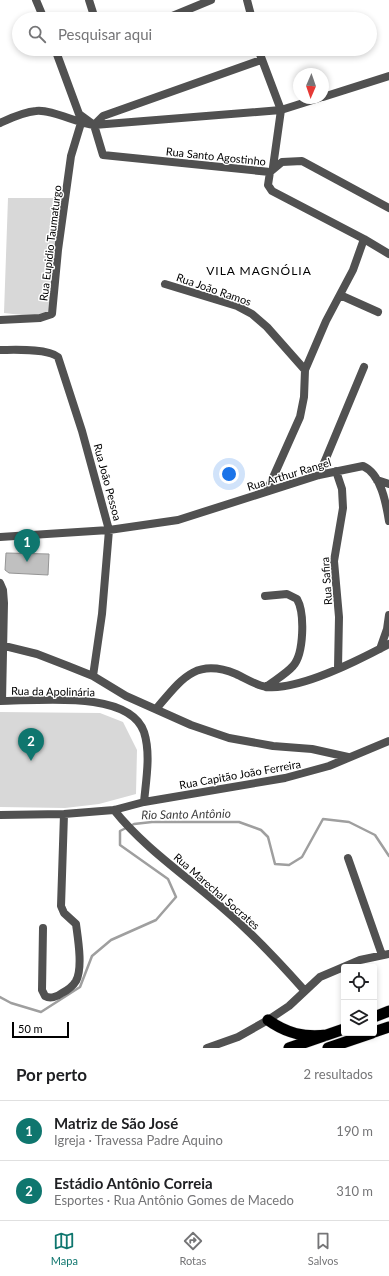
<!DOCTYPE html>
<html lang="pt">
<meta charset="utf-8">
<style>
body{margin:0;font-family:Lato,sans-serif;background:#f2f2f2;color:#202124}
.controls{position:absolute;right:12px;bottom:12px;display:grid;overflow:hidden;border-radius:4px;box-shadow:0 2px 6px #0003}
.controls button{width:36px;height:36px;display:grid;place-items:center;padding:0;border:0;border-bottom:1px solid #e0e0e0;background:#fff;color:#202124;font:20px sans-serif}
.compass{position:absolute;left:293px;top:68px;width:36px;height:36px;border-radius:50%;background:#fff;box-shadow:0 2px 6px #0003;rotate:182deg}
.scale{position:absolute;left:12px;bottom:10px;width:57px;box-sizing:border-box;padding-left:4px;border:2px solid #000;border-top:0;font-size:11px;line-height:14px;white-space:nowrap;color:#000;-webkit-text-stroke:3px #fff;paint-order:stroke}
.you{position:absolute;left:229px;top:474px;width:14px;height:14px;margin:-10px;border:3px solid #fff;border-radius:50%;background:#1a73e8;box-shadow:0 0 0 6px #1a73e833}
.badge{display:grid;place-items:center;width:26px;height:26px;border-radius:50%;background:#0f766e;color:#fff;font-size:13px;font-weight:700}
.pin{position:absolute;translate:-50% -33px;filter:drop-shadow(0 1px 2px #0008)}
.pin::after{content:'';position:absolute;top:21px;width:14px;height:12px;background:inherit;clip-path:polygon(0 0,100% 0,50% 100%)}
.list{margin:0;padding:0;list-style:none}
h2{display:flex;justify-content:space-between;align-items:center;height:52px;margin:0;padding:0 16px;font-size:17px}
h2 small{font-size:13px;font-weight:400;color:#757577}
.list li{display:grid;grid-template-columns:26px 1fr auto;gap:12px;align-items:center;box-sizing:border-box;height:60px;padding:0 16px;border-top:1px solid #e0e0e0}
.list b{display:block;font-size:15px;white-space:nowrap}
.list p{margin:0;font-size:13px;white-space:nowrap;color:#757577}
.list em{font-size:13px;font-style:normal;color:#757577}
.icon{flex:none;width:22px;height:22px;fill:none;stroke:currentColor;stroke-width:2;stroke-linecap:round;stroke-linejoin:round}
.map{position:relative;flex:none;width:389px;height:1048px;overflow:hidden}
.search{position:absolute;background:#fff;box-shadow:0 2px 6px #0003;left:12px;right:12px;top:12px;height:44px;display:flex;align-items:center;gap:10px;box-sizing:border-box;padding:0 14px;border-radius:22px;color:#757577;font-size:15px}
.sheet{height:172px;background:#fff}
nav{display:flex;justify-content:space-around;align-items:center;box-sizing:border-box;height:56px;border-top:1px solid #e0e0e0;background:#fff;font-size:11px;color:#757577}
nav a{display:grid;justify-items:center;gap:2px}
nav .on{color:#0f766e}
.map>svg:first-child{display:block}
</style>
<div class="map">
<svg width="389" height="1048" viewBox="0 0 389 1048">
<rect width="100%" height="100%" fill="#fff"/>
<path fill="#d8d8d8" d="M8 198H62L52 269 49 318 4 313Z
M0 712 100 713 123 722 137 750 136 794 99 804 65 808 0 807Z"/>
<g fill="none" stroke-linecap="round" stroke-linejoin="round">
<path stroke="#9f9f9f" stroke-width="2.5" d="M0 997 11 1003 41 1012 80 987 92 956 111 940 156 920 176 897 168 879 120 845V831L134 824 152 822H239L261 830 268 837 275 864 289 865 302 857 323 819 349 822 375 835 389 856"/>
</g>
<path fill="#c0c0c0" stroke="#959595" d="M6 553 49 554 48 575 9 573 5 570Z"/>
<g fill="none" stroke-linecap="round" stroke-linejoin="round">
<g stroke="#dbdbdb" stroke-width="12">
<path id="highway" d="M374 1017 389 1011
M268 1020C286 1033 304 1038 327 1035
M374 1032 389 1027
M289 1048 344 1029
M328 1048 372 1033"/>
</g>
<path stroke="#515151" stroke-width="8" d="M36 0 44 19
M89 0 95 19
M247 0 252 19
M165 19 211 0
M55 49 79 114 94 125 103 155 270 172 268 185 272 191 364 239 389 254
M258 49 281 110 273 167
M323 97 389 76
M0 123C11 118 23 112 36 111 51 109 77 123 94 125L281 110 319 98
M94 125 103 116 261 60
M270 172 282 162 302 161 389 208
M165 284 237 306 252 314 267 327 305 370
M340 295 378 312
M0 320 40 318 52 314 58 250 71 156 81 123
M0 350C14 350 47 348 58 357L82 431 109 530 102 614 93 676
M336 471 342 489 343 508 334 561 339 617 338 668
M319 475 364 367
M377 480 389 484
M267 491 300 417 304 397 305 370 326 321 353 270 364 239
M0 537 109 530 178 520 319 475 363 466C381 474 386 503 389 521
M0 583 3 590 4 603 2 701
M265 596 287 594 297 599C305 613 304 654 293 666 286 674 275 680 266 687
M0 645 37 654 68 666 93 676 126 696 191 725 229 738 273 746 312 749 348 757
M380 649 387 629 389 615
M0 701C36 701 129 689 144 732 151 754 146 780 144 802
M156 709C181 680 195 657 236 674 245 678 257 686 267 687 301 690 359 660 389 644
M114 810C145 849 188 877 225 910 253 934 279 962 304 990
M0 815 64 814 114 810 144 802 285 778 329 766 389 741
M348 858 382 955
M43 928 42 990 45 996C50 999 57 997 62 993 68 990 73 986 76 981 83 968 78 939 76 924L64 913 61 906 64 814
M207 1048 238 1037 268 1020 289 1006 320 977 360 960 389 954"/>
<use href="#highway" stroke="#000" stroke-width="11"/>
</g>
<g text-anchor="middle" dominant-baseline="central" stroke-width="3" stroke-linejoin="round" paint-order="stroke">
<g font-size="11" fill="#000" stroke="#fff">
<text transform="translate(216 156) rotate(6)">Rua Santo Agostinho</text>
<text transform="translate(50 243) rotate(-83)">Rua Eupidio Taumaturgo</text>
<text transform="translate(214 289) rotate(19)">Rua João Ramos</text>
<text transform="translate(289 474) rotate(-17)">Rua Arthur Rangel</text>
<text transform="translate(108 482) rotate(75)">Rua João Pessoa</text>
<text transform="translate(326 581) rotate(-94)">Rua Safira</text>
<text transform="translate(53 691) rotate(1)">Rua da Apolinária</text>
<text transform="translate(240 774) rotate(-10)">Rua Capitão João Ferreira</text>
<text transform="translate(217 891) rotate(41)">Rua Marechal Socrates</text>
</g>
<g font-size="12" letter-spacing="1" fill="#000" stroke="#fff">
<text x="259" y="270">VILA MAGNÓLIA</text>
</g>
<g font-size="12" font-style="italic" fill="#404040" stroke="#fff">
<text transform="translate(186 814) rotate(-1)">Rio Santo Antônio</text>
</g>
</g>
</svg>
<div class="controls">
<button><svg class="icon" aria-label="locate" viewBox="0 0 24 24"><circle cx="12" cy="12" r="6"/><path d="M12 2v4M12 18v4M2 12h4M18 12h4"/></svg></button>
<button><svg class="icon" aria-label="layers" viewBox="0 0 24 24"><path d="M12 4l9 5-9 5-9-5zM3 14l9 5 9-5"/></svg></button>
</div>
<svg class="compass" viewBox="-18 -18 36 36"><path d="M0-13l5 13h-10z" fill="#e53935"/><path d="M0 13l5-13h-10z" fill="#757577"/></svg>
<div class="scale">50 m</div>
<div class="you"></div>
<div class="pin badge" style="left:27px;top:562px">1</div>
<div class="pin badge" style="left:31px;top:761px">2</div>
<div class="search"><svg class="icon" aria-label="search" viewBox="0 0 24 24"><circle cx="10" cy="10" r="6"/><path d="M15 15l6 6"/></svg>Pesquisar aqui</div>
</div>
<section class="sheet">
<h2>Por perto<small>2 resultados</small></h2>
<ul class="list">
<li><span class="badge">1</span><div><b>Matriz de São José</b><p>Igreja · Travessa Padre Aquino</p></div><em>190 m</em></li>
<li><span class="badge">2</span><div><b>Estádio Antônio Correia</b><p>Esportes · Rua Antônio Gomes de Macedo</p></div><em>310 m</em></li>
</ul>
</section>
<nav>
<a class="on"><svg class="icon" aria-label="map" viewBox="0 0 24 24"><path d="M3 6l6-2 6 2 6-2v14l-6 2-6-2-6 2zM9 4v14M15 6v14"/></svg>Mapa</a>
<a><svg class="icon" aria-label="directions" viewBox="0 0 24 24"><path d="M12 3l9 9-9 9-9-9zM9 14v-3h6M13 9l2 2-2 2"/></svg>Rotas</a>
<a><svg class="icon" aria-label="saved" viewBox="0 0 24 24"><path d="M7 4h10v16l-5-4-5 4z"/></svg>Salvos</a>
</nav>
